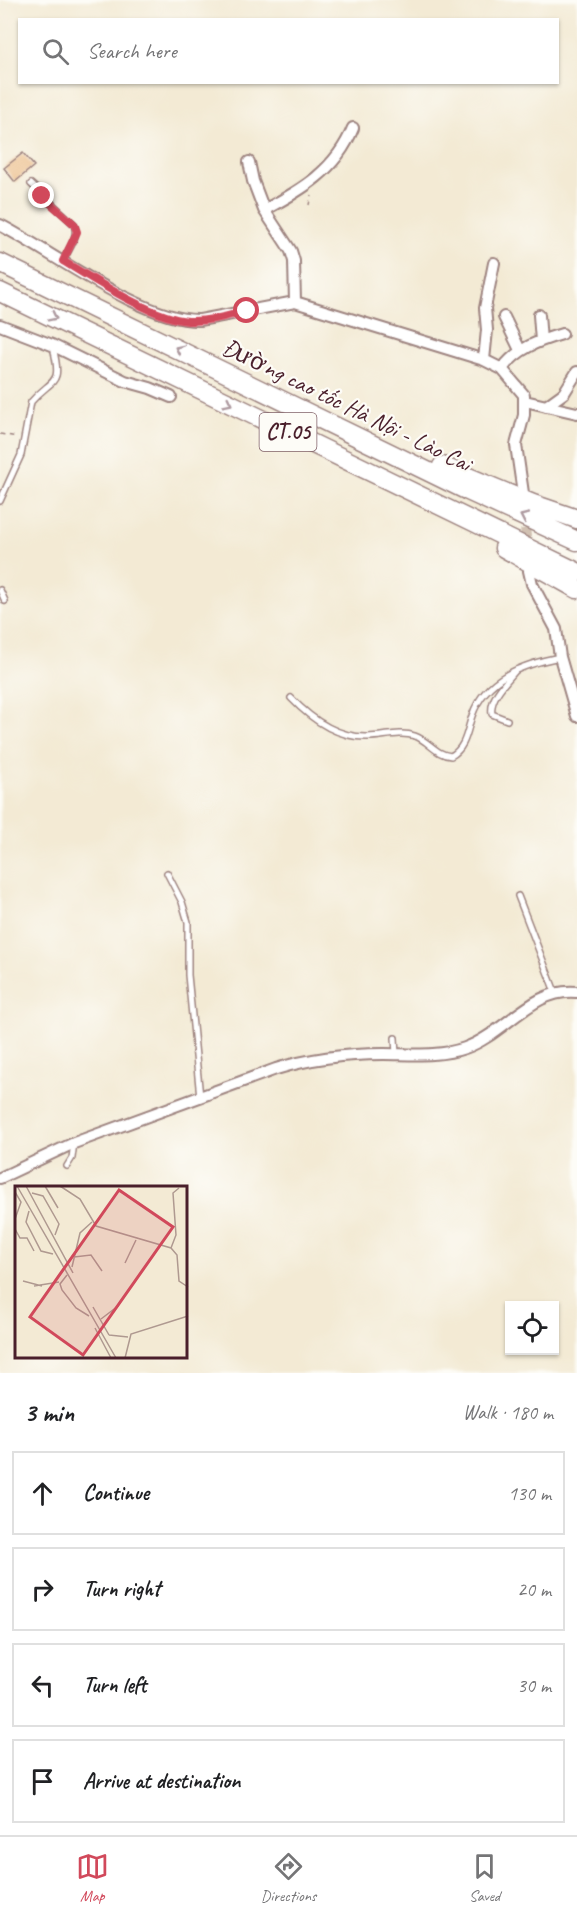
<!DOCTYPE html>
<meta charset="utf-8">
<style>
body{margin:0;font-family:Caveat,sans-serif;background:#f6f6f6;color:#202124}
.controls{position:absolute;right:18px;bottom:18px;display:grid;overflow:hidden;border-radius:0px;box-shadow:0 2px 4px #0004}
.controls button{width:54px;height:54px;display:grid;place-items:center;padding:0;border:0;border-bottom:2px solid #e0e0e0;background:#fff;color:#202124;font:30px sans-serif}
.stop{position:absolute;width:18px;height:18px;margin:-14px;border:4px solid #d1495b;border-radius:50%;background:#fff}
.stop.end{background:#d1495b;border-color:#fff;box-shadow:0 2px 6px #0008}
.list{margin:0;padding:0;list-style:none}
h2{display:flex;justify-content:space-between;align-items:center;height:78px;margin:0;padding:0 24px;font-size:26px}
h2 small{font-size:20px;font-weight:400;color:#757577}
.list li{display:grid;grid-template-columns:39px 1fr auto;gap:18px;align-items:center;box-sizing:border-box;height:84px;margin:0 12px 12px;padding:0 12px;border:2px solid #e0e0e0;border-radius:0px}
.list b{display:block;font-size:22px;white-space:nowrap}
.list em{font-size:20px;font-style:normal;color:#757577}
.icon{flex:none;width:33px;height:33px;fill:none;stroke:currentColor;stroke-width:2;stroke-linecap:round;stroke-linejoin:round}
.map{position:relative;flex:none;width:577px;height:1373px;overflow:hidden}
.search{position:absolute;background:#fff;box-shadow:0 2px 4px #0004;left:18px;right:18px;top:18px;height:66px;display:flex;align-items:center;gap:15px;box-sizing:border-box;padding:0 21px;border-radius:0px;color:#757577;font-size:22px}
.sheet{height:462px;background:#fff}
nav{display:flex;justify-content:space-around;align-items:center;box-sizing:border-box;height:84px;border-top:2px solid #e0e0e0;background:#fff;font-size:16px;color:#757577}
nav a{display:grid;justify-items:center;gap:3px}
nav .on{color:#d1495b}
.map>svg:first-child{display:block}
</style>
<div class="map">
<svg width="577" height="1373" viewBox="0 0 577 1373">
<rect width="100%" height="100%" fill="#fdfcf7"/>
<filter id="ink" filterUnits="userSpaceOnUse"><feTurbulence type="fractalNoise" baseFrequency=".0167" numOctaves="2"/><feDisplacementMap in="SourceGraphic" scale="12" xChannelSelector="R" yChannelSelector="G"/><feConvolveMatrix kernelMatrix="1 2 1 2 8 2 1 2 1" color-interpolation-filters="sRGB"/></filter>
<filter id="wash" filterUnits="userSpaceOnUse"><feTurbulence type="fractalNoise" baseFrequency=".008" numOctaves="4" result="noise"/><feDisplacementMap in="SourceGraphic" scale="24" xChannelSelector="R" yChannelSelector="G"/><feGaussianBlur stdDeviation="1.35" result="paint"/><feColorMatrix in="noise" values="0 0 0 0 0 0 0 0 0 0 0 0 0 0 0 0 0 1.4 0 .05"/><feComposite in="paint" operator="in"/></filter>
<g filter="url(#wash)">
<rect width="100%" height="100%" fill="#f3ead4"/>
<g id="blocks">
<path fill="#e9b57c" d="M23 153 34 166 15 182 4 168Z"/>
</g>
</g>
<g filter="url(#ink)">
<use href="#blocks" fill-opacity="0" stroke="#9e8480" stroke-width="1.5"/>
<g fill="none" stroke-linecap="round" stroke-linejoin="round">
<path stroke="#d1c1b2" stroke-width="10" stroke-dasharray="10 5" stroke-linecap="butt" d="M524 514 527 549"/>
<g stroke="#9e8480" stroke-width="8">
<path id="lane" d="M31 184 74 224C79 238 69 248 63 261
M0 501 21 455 31 402C52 377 63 388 53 347
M0 590 5 601
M291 698C311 719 337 738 368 737 383 737 400 731 415 736 429 741 436 755 451 756 466 748 467 730 472 716 485 677 524 664 560 657
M507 720 492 714C489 698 506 682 516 670
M167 873 182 902 188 922V975L200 1097
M518 896 555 992
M395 1038 396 1054
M67 1166 72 1158 74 1143"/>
</g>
<g stroke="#9e8480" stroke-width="14">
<path id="street" d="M249 162 253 181 264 210 291 251 294 261 295 302
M264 210C302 190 336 170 353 128
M0 225C51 251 144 322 200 320L295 302 484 360 502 369 524 395V415L516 445 523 493
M539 315 541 341
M504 317 520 350
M0 325 52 345 125 381 150 388 171 397
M484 360 487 330 485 308 494 263
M502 369C518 348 538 341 562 334
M525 401 577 413
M546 406 564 393 577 372
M529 571 532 584 556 629 560 657 577 716
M0 1178 74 1143 276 1069C311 1058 347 1054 384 1054 411 1054 439 1057 465 1048 505 1034 533 987 577 992"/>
</g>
<g stroke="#9e8480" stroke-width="21">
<path id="highway" d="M0 263 468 491 577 541
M0 292 577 572
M442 466 533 504 577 519
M504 548 577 589"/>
</g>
<path stroke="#9e8480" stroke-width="1.5" stroke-dasharray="4.5 4.5" stroke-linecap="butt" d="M309 205 311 195
M0 434 17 437"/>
<use href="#lane" stroke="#fff" stroke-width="5"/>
<use href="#street" stroke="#fff" stroke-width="10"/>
<use href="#highway" stroke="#fff" stroke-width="18"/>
</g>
<defs><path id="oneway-chevron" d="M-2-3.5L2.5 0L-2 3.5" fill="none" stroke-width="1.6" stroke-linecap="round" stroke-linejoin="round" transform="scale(1.5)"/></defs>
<g stroke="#ae9aa0">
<use href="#oneway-chevron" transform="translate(53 317) rotate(26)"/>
<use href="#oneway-chevron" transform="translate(179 349) rotate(-154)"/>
<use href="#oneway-chevron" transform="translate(228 403) rotate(26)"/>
<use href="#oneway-chevron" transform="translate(524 517) rotate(-155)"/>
</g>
</g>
<g fill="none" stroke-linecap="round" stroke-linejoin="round" filter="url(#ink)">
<path stroke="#d1495b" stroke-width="8" d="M42 196 74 224 77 232 63 261C95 280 152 318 188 321 208 322 228 316 247 311"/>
</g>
<g text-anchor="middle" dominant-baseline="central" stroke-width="4.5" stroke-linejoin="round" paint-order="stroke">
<rect fill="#fdfcf7" stroke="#806168" stroke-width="1.5" x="259.5" y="413" width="57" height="38" rx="4.5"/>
<g font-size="22" font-weight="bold" fill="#4a1f2b">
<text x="288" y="432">CT.05</text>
</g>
<g font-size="24" fill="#4a1f2b" stroke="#fdfcf7">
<text transform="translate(347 405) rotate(26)">Đường cao tốc Hà Nội - Lào Cai</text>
</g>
</g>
<g transform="translate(15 1186)">
<rect width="172" height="172" fill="#f3ead4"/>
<path fill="none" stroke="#af9990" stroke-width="1.5" d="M2 0 101 172M11 0 58 87M30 0 43 22M45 0 65 13 81 40 156 62 162 69 164 95 173 101M0 6 6 16 0 33M17 7 28 10 44 38 40 49M14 25 11 36 26 65 38 68M0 43 5 52H12L19 65M156 62 161 49 158 7 164 2M59 71 76 69 87 85M110 77 121 54M57 81 65 47 77 36M52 89 45 98 47 104 61 122 74 130M8 95 27 100M19 100 44 96M78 121 94 149M86 133 103 120 107 113M80 142 96 172M94 149 113 151M110 172 116 148 173 130"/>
<path fill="#d1495b" fill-opacity="0.15" stroke="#d1495b" stroke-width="3" d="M104 4 158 41 68 169 15 131Z"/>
<rect width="172" height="172" fill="none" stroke="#4a1f2b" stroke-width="3"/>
</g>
</svg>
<div class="controls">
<button><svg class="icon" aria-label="locate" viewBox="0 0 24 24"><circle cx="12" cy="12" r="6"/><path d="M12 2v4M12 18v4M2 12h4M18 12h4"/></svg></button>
</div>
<div class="stop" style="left:247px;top:311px"></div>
<div class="stop end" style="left:42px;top:196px"></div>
<div class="search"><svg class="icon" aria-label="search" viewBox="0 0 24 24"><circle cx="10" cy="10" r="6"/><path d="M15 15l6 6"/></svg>Search here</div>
</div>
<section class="sheet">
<h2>3 min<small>Walk · 180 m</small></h2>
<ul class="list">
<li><svg class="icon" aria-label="ahead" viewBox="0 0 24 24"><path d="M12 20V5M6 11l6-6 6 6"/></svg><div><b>Continue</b></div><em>130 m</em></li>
<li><svg class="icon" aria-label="right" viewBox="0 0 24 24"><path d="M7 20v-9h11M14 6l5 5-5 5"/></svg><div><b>Turn right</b></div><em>20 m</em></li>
<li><svg class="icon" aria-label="left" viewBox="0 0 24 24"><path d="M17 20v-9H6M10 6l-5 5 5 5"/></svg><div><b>Turn left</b></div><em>30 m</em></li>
<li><svg class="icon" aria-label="arrive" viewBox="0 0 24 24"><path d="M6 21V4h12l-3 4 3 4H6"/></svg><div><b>Arrive at destination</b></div></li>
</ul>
</section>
<nav>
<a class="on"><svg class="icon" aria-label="map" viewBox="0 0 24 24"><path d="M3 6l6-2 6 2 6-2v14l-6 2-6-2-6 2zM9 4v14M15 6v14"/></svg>Map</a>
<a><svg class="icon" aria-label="directions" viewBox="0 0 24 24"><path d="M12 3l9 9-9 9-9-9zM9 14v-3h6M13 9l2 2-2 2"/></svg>Directions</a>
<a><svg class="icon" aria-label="saved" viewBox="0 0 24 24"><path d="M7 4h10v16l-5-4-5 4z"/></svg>Saved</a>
</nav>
